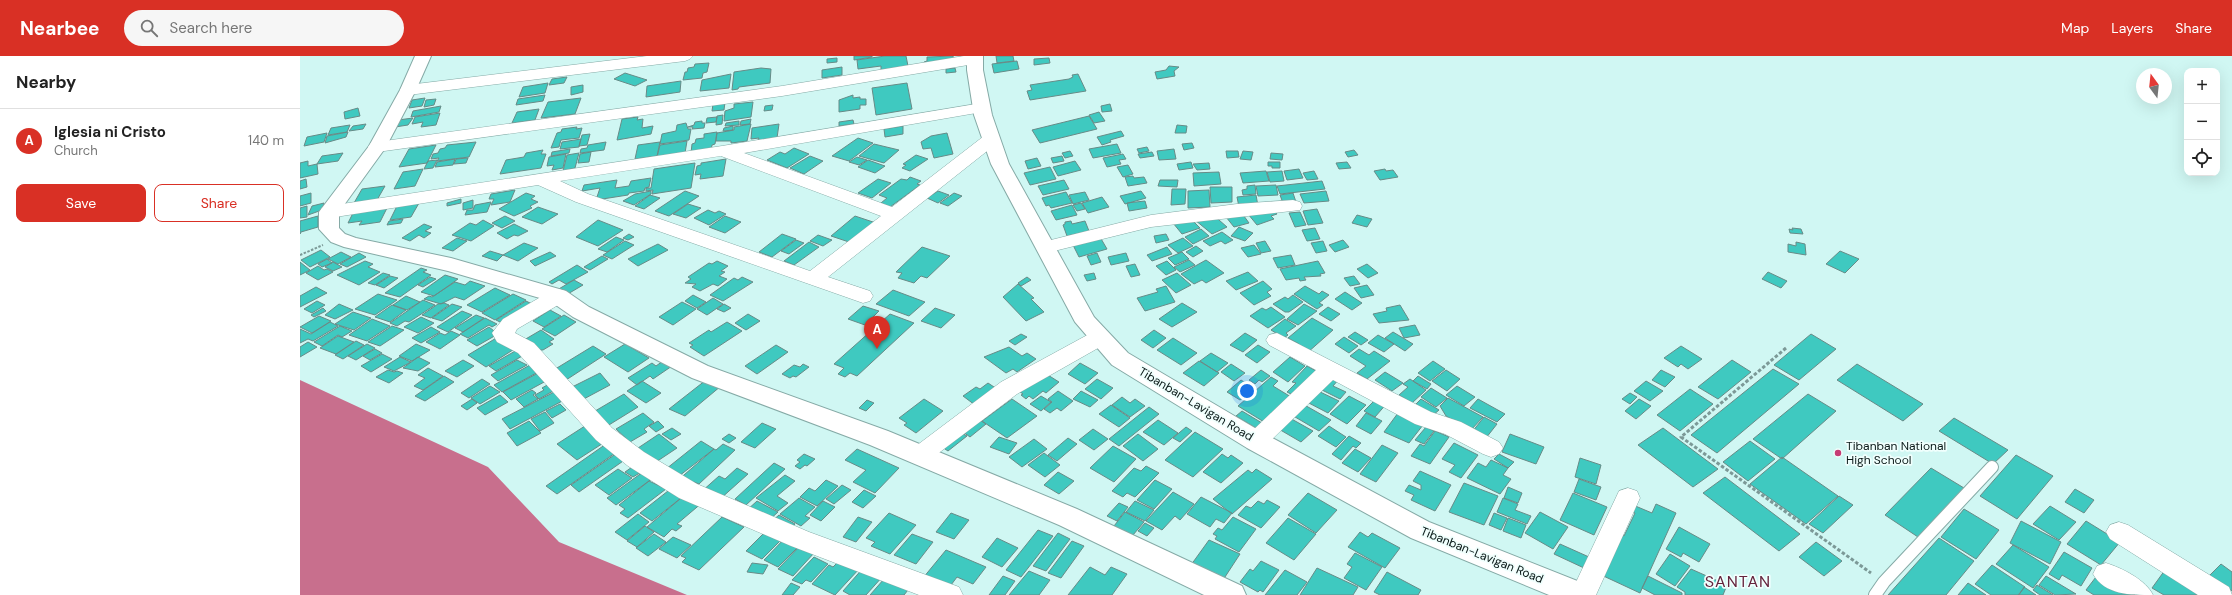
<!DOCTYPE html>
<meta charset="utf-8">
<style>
body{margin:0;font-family:"DM Sans",sans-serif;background:#f6f6f6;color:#222}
.controls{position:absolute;right:12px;top:12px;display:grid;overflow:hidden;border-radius:8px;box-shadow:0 4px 16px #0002}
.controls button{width:36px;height:36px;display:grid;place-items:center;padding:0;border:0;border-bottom:1px solid #e0e0e0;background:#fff;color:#222;font:20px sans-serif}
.compass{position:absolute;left:1836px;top:12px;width:36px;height:36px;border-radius:50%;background:#fff;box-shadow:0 4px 16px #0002;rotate:345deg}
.you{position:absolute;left:947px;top:335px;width:14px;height:14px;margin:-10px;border:3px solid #fff;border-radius:50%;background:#1a73e8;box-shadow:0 0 0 6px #1a73e833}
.badge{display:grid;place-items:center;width:26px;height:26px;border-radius:50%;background:#d93025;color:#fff;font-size:13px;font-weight:700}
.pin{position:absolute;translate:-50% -33px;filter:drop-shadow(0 1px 2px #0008)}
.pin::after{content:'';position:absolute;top:21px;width:14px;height:12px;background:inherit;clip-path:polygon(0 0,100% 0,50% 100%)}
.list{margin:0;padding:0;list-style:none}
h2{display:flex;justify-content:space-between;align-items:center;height:52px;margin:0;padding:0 16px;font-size:17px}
h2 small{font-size:13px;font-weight:400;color:#767676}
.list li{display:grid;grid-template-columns:26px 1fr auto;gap:12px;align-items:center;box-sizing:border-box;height:64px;padding:0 16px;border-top:1px solid #e0e0e0}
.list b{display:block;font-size:15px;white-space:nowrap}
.list p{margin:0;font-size:13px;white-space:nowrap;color:#767676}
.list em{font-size:13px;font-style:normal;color:#767676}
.actions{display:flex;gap:8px;padding:12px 16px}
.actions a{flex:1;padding:9px 0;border:1px solid #d93025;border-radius:8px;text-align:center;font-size:14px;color:#d93025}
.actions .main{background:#d93025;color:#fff}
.icon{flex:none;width:22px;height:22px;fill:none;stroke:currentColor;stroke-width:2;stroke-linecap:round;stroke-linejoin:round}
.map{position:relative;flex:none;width:1932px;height:539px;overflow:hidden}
header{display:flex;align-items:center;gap:24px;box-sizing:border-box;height:56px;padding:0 20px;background:#d93025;color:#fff}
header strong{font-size:19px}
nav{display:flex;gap:22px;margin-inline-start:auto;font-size:14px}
.search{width:280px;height:36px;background:#f6f6f6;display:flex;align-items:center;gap:10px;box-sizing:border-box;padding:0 14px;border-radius:22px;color:#767676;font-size:15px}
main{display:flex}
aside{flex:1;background:#fff}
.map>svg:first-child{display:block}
</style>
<header>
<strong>Nearbee</strong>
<div class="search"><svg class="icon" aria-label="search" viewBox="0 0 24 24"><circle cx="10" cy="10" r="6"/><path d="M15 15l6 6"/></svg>Search here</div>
<nav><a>Map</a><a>Layers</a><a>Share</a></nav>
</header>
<main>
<aside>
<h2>Nearby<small></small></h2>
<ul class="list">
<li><span class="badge">A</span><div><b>Iglesia ni Cristo</b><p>Church</p></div><em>140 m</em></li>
</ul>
<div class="actions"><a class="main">Save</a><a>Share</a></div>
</aside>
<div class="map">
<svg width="1932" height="539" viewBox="0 0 1932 539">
<rect width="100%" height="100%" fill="#d0f7f3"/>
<path fill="#c86f8d" d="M0 324 188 411 259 486 387 539H0Z"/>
<path fill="#3fc9c0" stroke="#678b87" d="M554 0H572V1L554 4Z
M585 0H606L608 10 581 14V10L558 13 557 4Z
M653 0 654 5 624 9V6L627 5V1Z
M696 0H713L714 5 697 7Z
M537 2V6L527 7V3Z
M749 2 750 7 734 9V3Z
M717 5 719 13 694 17 692 8Z
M409 7 407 16 403 17 402 22 383 24 385 16H387L388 12 394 11 395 8Z
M869 10 879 11 874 15 875 20 857 23 855 16 866 14Z
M542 11V19L522 22V14Z
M461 12 471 13 470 27 439 31 438 33 432 34 434 16Z
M655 12 656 16 646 17V13Z
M325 17 347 24 335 30 314 23Z
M431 18 429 32 400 35 402 24Z
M778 18 786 35 730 44 727 35 732 34 730 29 769 23 773 21 772 19Z
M267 21 264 27 249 29 252 23Z
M381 25 380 36 346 41 347 30Z
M248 27 245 37 219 41 223 31Z
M607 27 612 53 576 59 572 32Z
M283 29V36L271 39V31Z
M245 39 243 45 216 49 218 43Z
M553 39V42L560 41V43H566V49H560V53L539 56V44Z
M125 42 122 50 109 52 112 44Z
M281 42 275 58 241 62 248 46Z
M136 43 134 49 124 51 126 44Z
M425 46 424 54 412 55 413 48Z
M453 46 451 61 424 65 425 55 434 52V48Z
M810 48 812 55 802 56 801 50Z
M473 49 472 54 464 55 465 50Z
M141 50 139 56 111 61 113 55Z
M58 52 60 60 45 63 44 56Z
M239 53 235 64 212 67 217 56Z
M799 56 805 65 794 67 789 59Z
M140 57 136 69 121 71 123 66 112 68 115 61Z
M423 59 422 68 416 69 417 60Z
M789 60 797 73 740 87 732 74Z
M338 61 337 64 343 63 342 72 353 70 351 78 317 84 322 63Z
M417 61 416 66 406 67 407 62Z
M113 62 108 69 95 71 98 64Z
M451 63 450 68 440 69 441 65Z
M553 64 554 68 539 70V66Z
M402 65V67H405L404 72 392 73 393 71H388L394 69 395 66Z
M439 65V69L425 70 426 67Z
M386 67 388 73H391L389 84 360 88 362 78 376 75 377 69Z
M66 68 63 73 49 75 53 70Z
M451 68 447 85 431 87V85H416L417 77 434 74V71Z
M479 68 477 82 458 84 459 82 451 83 452 72Z
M50 69 47 76 28 79 31 72Z
M877 69 887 70 886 77H875Z
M433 70V74L423 75 424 72Z
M603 70V78L585 81 584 73Z
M277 71 276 73 282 72 279 82 261 84 259 91 251 92 257 77 261 76 262 73Z
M821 75 824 80 810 84 811 86 802 89 797 81Z
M48 76 46 81 25 87 27 80Z
M417 76 415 88 412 89 411 94 391 97 392 88 395 87 396 83 404 82V78Z
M27 77 24 86 4 90 7 81Z
M647 77 653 98 634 102 631 92 623 93 621 86 631 80Z
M290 78 287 89 279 90 282 79Z
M558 82 573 87 549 105 532 100Z
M281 83 279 91 260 93 262 86Z
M387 85 385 97 357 101 360 89Z
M176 86 169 101 137 105 139 102 131 103 133 98 138 97 140 93 145 92 147 89Z
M306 86 304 94 280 97 281 93 287 92 288 89Z
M360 86 357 100 335 103 338 89Z
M892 87 894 92 884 94 882 88Z
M574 88 599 94 584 107 559 100Z
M817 88 821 97 793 102 789 93Z
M136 89 127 107 99 111 109 93Z
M847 91 849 95 839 97 837 93Z
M494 92 509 98 487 112 467 104 480 96 485 98Z
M270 93 269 97 251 100 252 96Z
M874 93 876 103 859 104 857 95Z
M243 94 241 98H246L241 112 200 118 206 104 224 101 226 97Z
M1054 94 1058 99 1048 101 1045 96Z
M770 95 773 100 765 102 762 97Z
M926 95H938L939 101 927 102Z
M943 95 953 96 951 104 940 103Z
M291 96 289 106 278 107 280 98Z
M852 96 854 100 840 102 838 98Z
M43 97 38 105 17 108 22 100Z
M279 97 275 112 263 115 267 99Z
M971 97 983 98 982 104 970 103Z
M266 98 263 112 252 114 254 109 247 110 249 101Z
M823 98 826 103 819 104 821 108 807 111 803 102Z
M616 99 628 103 610 115 602 112 606 109 603 108Z
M510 100 523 105 504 118 490 112Z
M762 100 764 105 753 107 751 102Z
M557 101 567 104 559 109 549 106Z
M168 102 166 107 154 108 156 103Z
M737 102 741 110 728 113 725 105Z
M155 103 153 109 135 111 137 106Z
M426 103 423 120 400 123 401 118 395 119 397 110 401 109V107Z
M137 104 133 112 124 113 128 105Z
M568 104 585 110 575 117 558 111Z
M8 105V110L17 108 18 118 0 122V107Z
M775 105 781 114 758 120 753 111Z
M891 106 893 112 879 114 877 108Z
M968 106H980V112H972V110H968Z
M1047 106 1051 112 1039 113 1036 107Z
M395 107 391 132 352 138 353 134 346 135V132H351L354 113Z
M909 107 910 113 897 114 893 108Z
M828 109 833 118 823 121 817 111Z
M750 111 756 123 730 129 724 117Z
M123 113 115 130 94 133 103 116Z
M999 113 1003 122 987 124 984 115Z
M1085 113 1086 115 1093 114 1098 121 1080 124 1074 115Z
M966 115 969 125 943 127 940 117Z
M982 115 984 125 970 126 967 116Z
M1014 115 1018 123 1007 124 1003 117Z
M919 116 921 128 894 130 893 117Z
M833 120 834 122 844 121 847 127 828 130 825 121Z
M610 121 621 125 617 128 620 129 590 151 581 147 587 142 579 139 601 123 607 124Z
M351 122 349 131 345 132 344 135 329 137 328 139 296 144 300 132 282 135 284 129 317 124 315 132 329 130 331 125Z
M6 123 7 131 0 133V125Z
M578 123 591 127 572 142 558 137Z
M764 124 769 133 743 139 738 130Z
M860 124H878L877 131 858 130Z
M1022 125 1025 133 980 138 977 130Z
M955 129 956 138 943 139 942 134 947 133V130Z
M976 129 978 139 958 140 956 130Z
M85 130 77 144 54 147 62 133Z
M910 131H932V146L911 147Z
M872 133H886L885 148 871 149Z
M215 134 210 146 191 149 194 143H189L191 138Z
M909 134 910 151 888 152V135Z
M351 135V138L334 149 323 145 335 138Z
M385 135 399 140 369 160 355 155Z
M638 135 649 139 638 147 627 142Z
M841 135 846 142 825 148 820 140Z
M1026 135 1029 145 1004 147 1000 138Z
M766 136 772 147 751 152 749 149 746 150 742 142Z
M785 136 789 144 773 148 769 139Z
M11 137V147L0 150V140Z
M226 137 235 140 231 143 238 146 230 150 232 152 214 160 199 153Z
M654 137 662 140 648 150 640 147Z
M993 137 996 146 983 147 980 139Z
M350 139 360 142 344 153 335 150Z
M956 139 958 150 939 151 937 141Z
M802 141 809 151 788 157 782 147Z
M161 143V147L147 150V147Z
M173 144V152L163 154V147Z
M845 145 847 152 829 155 827 147Z
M191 146 187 156 165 159 167 154H173L175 149Z
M24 147 22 154 8 159 12 150Z
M119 147 111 161 90 164 97 150Z
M781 147 785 153 777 155 773 149Z
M388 148 401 152 386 162 373 158Z
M772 149 777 159 756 164 751 155Z
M7 150V161L0 162V152Z
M238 151 258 158 242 168 222 161Z
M87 152 80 166 59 169 62 165 48 167 53 157Z
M1017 153 1023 167 1008 169 1003 155Z
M408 154 415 157 419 155 426 158 409 169 394 162Z
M974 154 977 158 971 160 974 163 957 169 948 158Z
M941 156 949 167 934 171 926 161Z
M1000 156 1006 169 995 171 989 157Z
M911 157 927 171 912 178 895 164Z
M1057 159 1072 163 1067 171 1052 167Z
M18 160V171L1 176 0 178V165Z
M205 160 215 165 202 172 192 167Z
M425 160 441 166 425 177 409 171Z
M555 160 576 167 552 187 531 180Z
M890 162 900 172 882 178 873 167Z
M103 163 101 167 87 169 89 165Z
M183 164 194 170 171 185 152 179 170 167 176 169Z
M298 164 323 174 298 190 276 181Z
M771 165 772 168 785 165 789 175 767 180 763 169 765 168V166Z
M124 168 132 171 125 175 131 177 124 182 119 179 110 185 102 182Z
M214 168 228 175 218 180 214 179 207 183 197 177Z
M939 171 953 177 945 185 931 180Z
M1015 172 1020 183 1007 185 1002 174Z
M1492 172 1501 173 1503 178 1490 177 1489 173 1493 174Z
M901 173 909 180 893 188 885 181Z
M922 176 933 184 925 188 921 185 910 190 903 185Z
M329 178 334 181 328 184 323 182Z
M482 178 496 183 472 201 459 196Z
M866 178 869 184 856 187 854 180Z
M518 179 532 184 523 190 510 185Z
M316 181 324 184 307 196 298 193Z
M800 181 807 193 779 201 773 189Z
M157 182 167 185 153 195 142 192Z
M883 182 893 190 878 197 868 189Z
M496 184 504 187 489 198 481 195Z
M1043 184 1049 191 1035 196 1029 189Z
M325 185 334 189 312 203 303 199Z
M965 185 971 195 961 197 956 187Z
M1023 185 1027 195 1016 197 1011 187Z
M509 186 519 191 494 209 484 205Z
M1496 186 1505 188 1506 199 1488 196V188L1496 190Z
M224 187 238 192 218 205 203 199Z
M358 188 368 194 338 210 328 203Z
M954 189 961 198 948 201 941 192Z
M896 190 903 195 893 201 886 196Z
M622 191 650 200 627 222 621 220 614 227 598 222 602 217 596 216Z
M867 191 872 198 852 205 847 199Z
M21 194 30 201 10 211 1 204Z
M190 195 203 199 197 205 182 200Z
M1540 195 1559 203 1545 217 1526 208Z
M41 196 51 201 38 208 28 203Z
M250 196 256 200 235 210 230 205Z
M882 196 889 203 875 209 868 202Z
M59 197 66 201 47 211 40 208Z
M797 197 801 206 791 209 787 200Z
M826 197 829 205 811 209 808 201Z
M991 199 995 209 978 212 973 202Z
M302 200 308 203 290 214 284 211Z
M27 203 32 207 22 211 18 208Z
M889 204 895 209 880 216 874 211Z
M906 204 924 217 906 227 902 224 894 228 881 218Z
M65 205 73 208 68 211 80 216 59 229 37 219Z
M417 205 428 210 421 215 425 216 419 220 427 223 418 230 413 228 400 235 392 231 396 228 385 227 391 223 388 221 409 207 412 208Z
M867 205 876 214 866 219 856 210Z
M1018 205 1025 217 1020 218 1021 220 1004 221 1006 224 1000 225 999 222 986 224 980 213Z
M0 206 10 214 0 219Z
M33 206 42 211 33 215 25 211Z
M835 208 840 219 831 221 826 210Z
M1067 208 1078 217 1068 222 1057 213Z
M277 209 288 216 266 228 259 224 252 228 249 226Z
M18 210 24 214 27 213 33 216 18 224 6 217Z
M121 212 127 214 123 216 131 219 100 241 85 237Z
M948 216 958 225 936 234 926 225Z
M1468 216 1487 225 1481 232 1462 223Z
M83 217 90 219 75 229 68 227Z
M794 217 796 223 787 225 784 219Z
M877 217 891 229 876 237 862 224Z
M145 219 158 223 134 240 121 236Z
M90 220 98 222 84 232 76 229Z
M1054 220 1060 228 1050 230 1044 222Z
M130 221 136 223 123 231 118 229Z
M442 221 453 226 423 245 410 239 434 222 438 224Z
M727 221 731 224 721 230 718 227Z
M274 224 283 229 266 239 257 234Z
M170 225 185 230 164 244 155 241 141 248 124 243 129 240 132 241 155 226 165 229Z
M963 225 972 233 967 236 971 240 954 249 940 237Z
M718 228 734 242 731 243 744 256 726 265 703 241Z
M1067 229 1074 239 1061 242 1054 232Z
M866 230 875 246 845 255 837 242 858 236 856 233Z
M1005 230 1019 238 1022 235 1029 239 1019 247 1023 249 1017 253 994 238Z
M16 231 27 237 0 251V240Z
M195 232 210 239 182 256 167 249Z
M593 234 625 246 609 260 576 248Z
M1045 236 1062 247 1052 254 1035 243Z
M78 238 97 244 75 259 55 253Z
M213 238 226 244 195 264 182 257Z
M393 239 406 246 397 252 385 245Z
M993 239 1003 246 989 256H985L973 248 985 241 988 243Z
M106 240 120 246 107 254 93 249Z
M413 242 423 248 407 259 397 253Z
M123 244 135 249 109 266 105 265 97 270 90 267Z
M17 245 25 249 12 257 4 253Z
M226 245 236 250 206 269 196 264Z
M382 246 396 253 373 269 359 261Z
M144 247 149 249 131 262 122 259 138 248Z
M882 247 897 256 872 271 859 263Z
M39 248 53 254 35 263 25 259Z
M152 248 162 251 142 265 132 262Z
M424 248 431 252 424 256 417 253Z
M1004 248 1017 255 998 269 987 263Z
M92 249 106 254 90 266 75 261Z
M1100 249 1109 264 1079 267 1073 258 1087 255 1086 252Z
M563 250 579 255 565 269 548 263Z
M971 251 985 261 968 272 950 260 962 252 966 254Z
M1028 251 1040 258 1031 265 1019 258Z
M23 252 26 255 14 261 11 259Z
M635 252 655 259 641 272 621 265Z
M250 254 261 260 244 271 233 265Z
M162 255 172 259 148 276 137 271Z
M53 256 71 262 54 274 35 268Z
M448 258 460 265 446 274 435 267Z
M590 258 614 267 557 320 550 317 545 321 538 318 544 312 534 308Z
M176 259 184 262 163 276 155 272Z
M264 259 276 266 255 280 242 273Z
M19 260 31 265 12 277 0 271Z
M121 261 134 267 118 277 104 271Z
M185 262 197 268 192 271 189 269 168 282 160 278Z
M1012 262 1033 274 1007 297 999 288 988 282Z
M72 263 90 270 67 285 49 279Z
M985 263 996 270 986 277 988 279 984 282 971 274Z
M30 266 38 270 13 285 8 283 0 287V273L11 278Z
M427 266 442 275 404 300 390 291 393 289 389 287 409 274 411 276Z
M1115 269 1120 279 1104 282 1099 272Z
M40 270 52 275 42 281 38 279 22 290 14 286Z
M92 270 104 274 80 290 68 286Z
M131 271 140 276 121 287 112 282Z
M189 271 198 278 177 290 167 284Z
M241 274 254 283 249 286 253 288 243 294H238L224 284Z
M854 274 866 282 853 292 841 284Z
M151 275 160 279 140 293 126 286 140 277 145 279Z
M1055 276 1068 284 1061 289 1048 281Z
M1093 276 1113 288 1105 295 1085 282Z
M945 277 957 284 943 296 930 289Z
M721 278 727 281 715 289 709 285Z
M1511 278 1536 293 1499 324 1474 309Z
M1078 279 1094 288 1084 296 1068 287Z
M38 280 54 286 36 298 20 292Z
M198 281 216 292 186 311 168 299Z
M1044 281 1058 290 1049 297 1035 288Z
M873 282 897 297 881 309 857 294Z
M56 285 64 289 43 303 35 299Z
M8 286 17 291 0 301V291Z
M67 288 75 292 56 304 48 300Z
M116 288 130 294 112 305 99 300Z
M325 288 349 302 328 316 304 301Z
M476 289 488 296 457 318 445 310Z
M958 289 970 296 957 307 945 299Z
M293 290 306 298 266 324 252 315Z
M1381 290 1402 303 1388 313 1381 308 1378 311 1364 302Z
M709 291 722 300 727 297 736 303 717 316 713 313 706 317 684 301Z
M75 293 82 297 70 304 63 300Z
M1059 293 1069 299 1074 295 1090 305 1067 323 1057 317 1066 310 1050 300Z
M217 294 224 299 196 315 189 310Z
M911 297 928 307 917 316 900 305Z
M82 298 92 303 71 316 61 310Z
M100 301 111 306 94 315 84 311Z
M118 301 130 307 118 315 103 312Z
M990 301 1005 310 988 326 973 316Z
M163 304 174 310 157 321 145 315Z
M217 304 227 309 198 325 191 319Z
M1432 304 1451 316 1418 343 1398 331Z
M363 305 372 310 353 323 350 320 337 329 328 322 352 307 356 310Z
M899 305 919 317 904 330 883 317Z
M1133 305 1145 313 1130 325 1118 317Z
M780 307 798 317 785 328 768 318Z
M503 308 509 311 496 321 493 320 490 322 482 318 494 309 500 311Z
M931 308 945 317 934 325 921 316Z
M1557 308 1623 348 1603 365 1537 324Z
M230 309 238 316 202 336 194 329Z
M1007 310 1022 318 999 342 987 336 996 327 992 326Z
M128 312 143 320 123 334 114 330 125 322 118 319Z
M1473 313 1499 328 1417 397 1391 379Z
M88 314 94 316 97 315 103 317 89 327 76 321Z
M961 314 970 320 962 326 959 324 955 328 949 324Z
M1146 314 1160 323 1147 335 1132 325Z
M1361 314 1375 321 1365 331 1352 324Z
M743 316 759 326 746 337 743 335 733 343 729 340 726 343 721 339 723 338 716 333Z
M1085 316 1103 327 1092 335 1075 324Z
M238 317 246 325 211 344 203 336Z
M300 317 310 329 280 345 270 332Z
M1032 319 1039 323 1033 330 1046 336 1040 343 1020 333Z
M144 320 154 326 125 345 115 340Z
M1118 320 1131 328 1127 333 1113 325Z
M971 321 978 325 973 330 996 344 969 369 938 350Z
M182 323 190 328 169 342 161 337Z
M797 323 813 332 801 343 785 333Z
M1110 323 1126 334 1112 347 1099 339 1108 331 1103 328Z
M406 324 421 330 385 360 369 353Z
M941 324 955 333 940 344 927 336Z
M342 325 361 337 346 347 327 335Z
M1346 325 1363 335 1350 345 1334 335Z
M688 327 697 333 675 349 663 340 676 331 680 333Z
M249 328 255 334 239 343 235 339 244 334 242 332Z
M190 330 200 336 180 348 171 342Z
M1157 330 1175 341 1164 350 1146 339Z
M1131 332 1147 342 1136 351 1121 341Z
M1390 333 1413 348 1380 375 1357 359Z
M232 334 236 337 233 339 238 343 224 351 216 343Z
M258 334 266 343 210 373 202 363Z
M1016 334 1039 345 1028 357 1005 345Z
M758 335 773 345 761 355 757 352 750 357 744 353 752 346 748 343Z
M781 335 798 344 790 351 773 343Z
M1330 337 1337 341 1330 348 1322 343Z
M324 338 338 351 304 372 290 358Z
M1508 338 1536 355 1482 403 1453 383Z
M200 339 208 346 185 359 177 352Z
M741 340 751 346 741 355 730 348Z
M1049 340 1066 349 1047 368 1030 358Z
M822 341 830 347 835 343 845 350 830 361 812 349Z
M1078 341 1088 346 1075 361 1064 355Z
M1148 342 1183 361 1171 374 1146 360 1140 350Z
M172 343 177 347 167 354 161 350Z
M624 343 643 355 616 377 604 369 607 367 599 362Z
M712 343 737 360 707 382 682 365Z
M1121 343 1139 354 1132 360 1114 350Z
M1178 343 1205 358 1197 366 1170 352Z
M1339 343 1351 350 1336 363 1325 355Z
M567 344 574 347 566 355 559 352Z
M1001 347 1031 364 1019 375 990 358Z
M260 348 266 354 252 362 246 355Z
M811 349 830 362 819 371 799 358Z
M849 351 859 358 819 390 809 383Z
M942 355 967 370 961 375 936 360Z
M245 356 254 367 240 375 231 363Z
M343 357 354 366 344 373 347 376 330 386 316 373Z
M1066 357 1082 365 1071 378 1056 370Z
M1098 357 1123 369 1109 387 1084 376Z
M675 361 686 368 670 381 659 373Z
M988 361 1013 375 1001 386 977 372Z
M1184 361 1197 368 1186 382 1172 376Z
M1654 362 1708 394 1693 408 1639 375Z
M858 364 878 377 864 389 843 376Z
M229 365 241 377 217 390 207 377Z
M358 365 364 371 356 376 349 370Z
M462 367 476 373 455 392 441 386Z
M288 368 308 384 277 404 257 388Z
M1029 370 1046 381 1036 391 1018 380Z
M886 371 892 375 880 386 873 382Z
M1126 371 1134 375 1124 388 1115 384Z
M372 372 381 378 371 384 362 378Z
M1363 372 1418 413 1393 431 1338 389Z
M793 373 808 383 794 394 779 384Z
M658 375 667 380 648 395 639 389Z
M1135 375 1149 381 1130 408 1111 400 1120 388 1124 390Z
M895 376 923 393 893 421 865 404Z
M359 378 377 392 356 406 338 392Z
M429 378 436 382 429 387 422 383Z
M838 378 858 393 843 405 823 390Z
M1210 378 1244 391 1236 408 1202 396Z
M1049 380 1061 387 1056 392 1053 390 1041 404 1032 398Z
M699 381 717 387 709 398 690 391Z
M768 382 777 388 757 405 748 399Z
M734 383 747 393 722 411 709 401Z
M401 385 414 393 379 420 366 413Z
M1450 385 1475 403 1448 425 1423 406Z
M1154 387 1178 399 1161 422 1149 416 1155 409 1142 403Z
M306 388 318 395 257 438 246 430Z
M423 388 435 394 399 428 394 426 388 431 377 425 414 393 416 394Z
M1082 389 1098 397 1076 426 1060 418Z
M813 390 836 403 814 426 790 412Z
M557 393 599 412 575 437 553 426 566 414 545 404Z
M1055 393 1071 402 1058 416 1042 407Z
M317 397 326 403 279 436 271 429Z
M744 397 760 409 745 421 728 409Z
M504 398 515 403 507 410 505 409 500 413 495 410 500 406 497 404Z
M922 398 928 402 931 399 943 407 921 427 903 416Z
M1199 398 1214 406 1208 412 1194 403Z
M1716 399 1753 420 1717 463 1680 440Z
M1482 401 1538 440 1506 468 1450 428Z
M1280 402 1301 409 1296 428 1275 421Z
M1191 404 1208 412 1203 419 1211 423 1200 438 1167 422 1178 407 1186 411Z
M474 407 485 413 446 449 435 443Z
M335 409 343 415 333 421 325 416Z
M846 410 859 417 835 441 827 437 823 441 812 435 834 412 841 415Z
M437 412 448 418 419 444 401 436 419 420 425 423Z
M1631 412 1664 432 1618 481 1585 459Z
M318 413 332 422 309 439 295 429Z
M956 413 972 423 932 458 913 443 948 414 952 417Z
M1120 415 1151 429 1135 455 1111 444 1114 439 1105 435 1109 429 1121 434V429L1113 425Z
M343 416 353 422 316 449 307 442Z
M758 416 774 425 759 438 744 429Z
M485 419 495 425 477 440 488 447 478 455 456 442Z
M1425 421 1500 478 1479 495 1403 437Z
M1279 423 1301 431 1296 444 1274 436Z
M526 424 538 430 517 450 500 441 509 432 515 435Z
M855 424 872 433 854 453 837 444Z
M349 425 366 433 328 462 320 457 325 453 319 449Z
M1164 427 1198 440 1184 469 1149 456Z
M542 429 551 434 534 448 526 443Z
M373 431 386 438 352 465 340 457Z
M1208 431 1222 437 1218 447 1204 442Z
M1775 433 1794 444 1784 457 1765 446Z
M564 434 576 440 563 452 552 446Z
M873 436 894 448 880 464 875 460 862 474 846 465Z
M387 437 403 446 377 468 382 470 376 475 372 473 364 481 347 471Z
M1008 437 1037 454 1016 477 988 459Z
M1273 437 1307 451 1294 479 1260 464Z
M1539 440 1553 449 1523 477 1509 468Z
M901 441 932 457 924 467 916 463 910 471 887 458Z
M499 442 515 451 505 460 510 462 501 470 480 458Z
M1203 442 1218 448 1215 454 1231 460 1227 468 1197 456Z
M967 444 980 451 961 472 938 459 946 450 951 452 958 445 964 448Z
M457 445 478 456 467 466 446 455Z
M523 445 535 451 521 465 510 459Z
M835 445 854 454 845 465 826 456Z
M819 447 828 451 817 465 807 460Z
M1356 448 1376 457 1340 537 1297 517 1318 476 1324 480 1335 457 1330 455 1333 449 1352 457Z
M1750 450 1776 466 1759 484 1733 468Z
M1664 453 1699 474 1676 503 1641 481Z
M825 456 844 466 833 479 814 470Z
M1240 456 1268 471 1253 493 1225 477Z
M589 457 616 469 590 498 571 490 575 486 566 482Z
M651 457 669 464 654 483 636 476Z
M1194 457 1207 462 1201 474 1189 469Z
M338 458 349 466 327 484 315 476Z
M479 459 495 468 487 475 471 466Z
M422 461 444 471 399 514 382 506 386 502 381 500Z
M558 461 572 466 556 486 543 481Z
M933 461 956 473 939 496 915 483 917 480 913 478 918 472 922 474Z
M988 462 1016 478 994 504 966 487Z
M1208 462 1226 469 1221 482 1203 475Z
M1721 465 1761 486 1750 508 1710 487Z
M1786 465 1820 486 1801 509 1767 488Z
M845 467 854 472 847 480 838 475Z
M345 470 354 476 337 491 327 485Z
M1379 471 1410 488 1399 506 1383 497 1381 501 1366 493Z
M468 473 484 481 462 503 446 495Z
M738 474 753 480 721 521 706 514Z
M1060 476 1068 481 1072 477 1100 492 1085 512 1048 491Z
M758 477 770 483 746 515 733 510Z
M354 478 366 486 348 500 336 492Z
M612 478 633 486 616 508 594 499Z
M373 481 391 489 377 502 359 493Z
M485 482 500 489 478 511 464 504Z
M697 482 718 492 702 511 682 501Z
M1639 482 1674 505 1646 539H1588Z
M909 484 940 498 923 524 891 509Z
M772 485 784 490 761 522 748 517Z
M1516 486 1542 505 1524 520 1499 501Z
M1260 488 1289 501 1284 512 1254 498Z
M1713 489 1749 511 1733 532 1696 508Z
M500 490 515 496 493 520 478 513Z
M646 494 686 511 673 528 657 521 648 533 623 522Z
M1764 496 1792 512 1781 530 1762 519 1759 524 1749 518Z
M1055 497 1082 511 1066 534 1044 522 1052 511 1047 508Z
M1370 498 1390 510 1375 530 1356 518Z
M514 501 528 508 511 526 506 524 502 528 492 524Z
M541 503 560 512 535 539 512 528 529 509 533 511Z
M961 505 979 514 963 536 960 534 958 536 940 526 950 513 953 515Z
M452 507 468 509 463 518 447 516Z
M1921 508 1932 516V535L1909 520Z
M1692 509 1725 531 1718 539H1691L1675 528Z
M564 511 583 520 566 539H550L543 535Z
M790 511 805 519 811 511 827 518 812 539H768Z
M1017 512 1058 531 1053 539H1000Z
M1391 513 1427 529 1423 539H1385V536L1377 531Z
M985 514 1007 526 997 539H965Z
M1865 514 1900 534 1896 539H1864L1852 532Z
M729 515 750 524 739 539H709Z
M1087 516 1121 534 1118 539H1080L1074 536Z
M1799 517 1835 539H1794L1786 534Z
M703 520 715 525 705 539H689Z
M1348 520 1382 537V539H1355L1342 532Z
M1746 520 1776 538 1755 539 1739 529Z
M584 523 608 534 604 539H570Z
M491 527 500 531 493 539H482Z
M1668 527 1686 539H1658Z
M1737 529 1753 539H1740L1733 534Z
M1724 531 1736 539H1719Z"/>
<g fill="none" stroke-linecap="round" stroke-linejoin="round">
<g stroke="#85aaa6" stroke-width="14">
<path id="service" d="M1575 539 1584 526 1692 411"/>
</g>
<g stroke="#85aaa6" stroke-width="1">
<path id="minor" d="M347 0H393L390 3 385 5 108 39 102 37 100 34 102 31 108 29Z
M664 0H680L682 3 679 6 674 8 482 40 77 96 71 95 68 91 71 87 77 86 482 30Z
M682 47 688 49 690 52 688 55 444 97 592 151 684 80H696L699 84 696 88 528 221 570 235 573 240 570 245 563 247 276 146 238 129 29 162 22 160 20 156 22 152 29 150 422 90ZM421 100 581 160 510 215 288 138 260 125Z
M993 144 1000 146 1002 150 1000 154 851 171 746 197 739 195 736 191 739 187 851 159 937 148Z
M258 233 265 235 268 240 265 245 217 273 215 277 234 287 312 372 344 396 397 428 509 476 659 531 663 539H619L491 490 379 442 328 410 296 384 218 297 197 286 192 277 203 263 251 235Z
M799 275 807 277 810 282 807 287 717 338 628 405 620 408 612 405 608 399 612 393 701 326 791 277Z
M977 277 1131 356 1161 366 1199 386 1203 392 1199 398 1191 401 1183 398 1145 378 1115 368 1033 324 964 391 956 394 948 391 944 385 948 379 1016 314 969 289 966 284 969 279Z
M1328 432 1337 435 1340 442 1296 539H1270L1319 435Z
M1819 466 1828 469 1929 531 1932 539H1898L1810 483 1806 476 1810 469Z
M1806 507C1822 512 1846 524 1853 539 1830 539 1805 539 1793 518L1797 510Z"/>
</g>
<g stroke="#85aaa6" stroke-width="2">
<path id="tertiary" d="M115 0H131L116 34 86 91 39 156V172L45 178 56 182 151 202 266 235 289 251 408 310 588 375 777 453 942 530 946 539H904L759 469 570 389 392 322 273 261 250 245 148 215 44 191 31 186 19 173V156L69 90 100 34Z"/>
</g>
<g stroke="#85aaa6" stroke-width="2">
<path id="secondary" d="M667 0H683V14L692 59 709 108 794 261 828 297 965 378 1129 466 1290 530 1294 539H1249L1111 482 947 392 812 309 775 266 691 108 674 59 667 14Z"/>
</g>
<path stroke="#7c9997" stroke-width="2" stroke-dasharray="2.5 1.5" stroke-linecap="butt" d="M0 199 23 189"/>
<path stroke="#7c9997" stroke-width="3" stroke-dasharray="3.5 2" stroke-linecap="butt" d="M1486 292 1381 381 1571 517"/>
<use href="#service" stroke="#fff" stroke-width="12"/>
<use href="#minor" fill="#fff" fill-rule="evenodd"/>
<use href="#tertiary" fill="#fff" fill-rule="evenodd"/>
<use href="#secondary" fill="#fff" fill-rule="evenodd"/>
</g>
<circle fill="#c63c75" stroke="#f0fffd" stroke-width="1.5" cx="1538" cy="397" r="4"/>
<g text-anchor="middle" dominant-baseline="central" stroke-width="3.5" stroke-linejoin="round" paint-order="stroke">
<g font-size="12" fill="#0a1918" stroke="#f0fffd">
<text transform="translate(896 348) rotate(31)">Tibanban-Lavigan Road</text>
<text transform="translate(1182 499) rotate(22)">Tibanban-Lavigan Road</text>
</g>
<g font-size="12" fill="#0a1918" stroke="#f0fffd" text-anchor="start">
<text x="1546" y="390">Tibanban National<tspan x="1546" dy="14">High School</tspan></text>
</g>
<g font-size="16" letter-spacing="1" fill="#65233c" stroke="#f0fffd">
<text x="1438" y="525">SANTAN</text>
</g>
</g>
</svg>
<div class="controls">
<button>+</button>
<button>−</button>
<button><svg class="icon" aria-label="locate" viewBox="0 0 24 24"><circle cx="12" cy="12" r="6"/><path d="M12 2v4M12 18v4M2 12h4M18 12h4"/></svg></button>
</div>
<svg class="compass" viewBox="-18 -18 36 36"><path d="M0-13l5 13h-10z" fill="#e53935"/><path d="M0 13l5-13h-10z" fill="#767676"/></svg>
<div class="you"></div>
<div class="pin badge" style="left:577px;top:293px">A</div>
</div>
</main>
